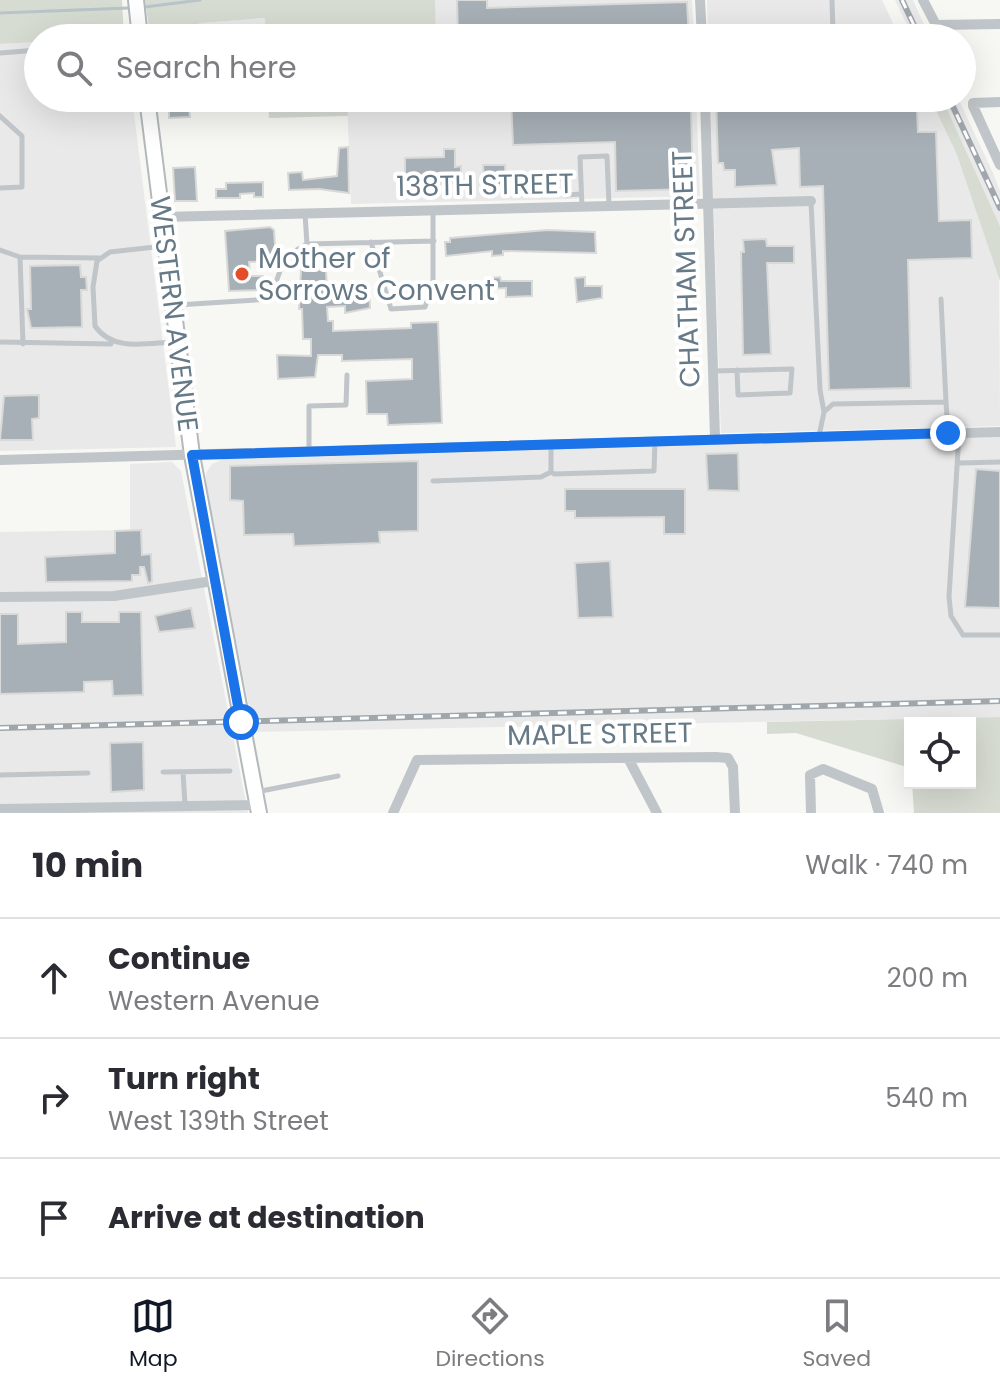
<!DOCTYPE html>
<meta charset="utf-8">
<style>
body{margin:0;font-family:Poppins,sans-serif;background:#f2f2f3;color:#2b2b33}
.controls{position:absolute;right:24px;bottom:24px;display:grid;overflow:hidden;border-radius:0px;box-shadow:0 8px 32px #0002}
.controls button{width:72px;height:72px;display:grid;place-items:center;padding:0;border:0;border-bottom:2px solid #e1e1e2;background:#fff;color:#2b2b33;font:40px sans-serif}
.stop{position:absolute;width:24px;height:24px;margin:-18px;border:6px solid #1a73e8;border-radius:50%;background:#fff}
.stop.end{background:#1a73e8;border-color:#fff;box-shadow:0 2px 8px #0008}
.list{margin:0;padding:0;list-style:none}
h2{display:flex;justify-content:space-between;align-items:center;height:104px;margin:0;padding:0 32px;font-size:34px}
h2 small{font-size:26px;font-weight:400;color:#7c7c81}
.list li{display:grid;grid-template-columns:52px 1fr auto;gap:24px;align-items:center;box-sizing:border-box;height:120px;padding:0 32px;border-top:2px solid #e1e1e2}
.list b{display:block;font-size:30px;white-space:nowrap}
.list p{margin:0;font-size:26px;white-space:nowrap;color:#7c7c81}
.list em{font-size:26px;font-style:normal;color:#7c7c81}
.icon{flex:none;width:44px;height:44px;fill:none;stroke:currentColor;stroke-width:2;stroke-linecap:round;stroke-linejoin:round}
.map{position:relative;flex:none;width:1000px;height:813px;overflow:hidden}
.search{position:absolute;background:#fff;box-shadow:0 8px 32px #0002;left:24px;right:24px;top:24px;height:88px;display:flex;align-items:center;gap:20px;box-sizing:border-box;padding:0 28px;border-radius:44px;color:#7c7c81;font-size:30px}
.sheet{height:464px;background:#fff}
nav{display:flex;justify-content:space-around;align-items:center;box-sizing:border-box;height:112px;border-top:2px solid #e1e1e2;background:#fff;font-size:22px;color:#7c7c81}
nav a{display:grid;justify-items:center;gap:4px}
nav .on{color:#111827}
.map>svg:first-child{display:block}
</style>
<div class="map">
<svg width="1000" height="813" viewBox="0 0 1000 813">
<rect width="100%" height="100%" fill="#f7f7f4"/>
<path fill="#e8e9e8" d="M435 0H692L694 38H346L436 34Z
M707 0H882L900 38H708Z
M895 0H913L930 38H913Z
M266 18V38H150V34L202 23Z
M38 42V98H132L176 447 0 451V44Z
M347 98H696L700 196 351 204Z
M710 98H930L957 155 999 275 1000 426 721 433Z
M942 98H958L993 173 1000 191V226Z
M1000 437V717L254 732 206 488V473L212 464 224 459Z
M172 462 181 471 248 813H0V532L130 530V464Z"/>
<path fill="#d7dcd3" d="M0 0H122L124 37 38 38V42L0 44Z
M145 0H435L436 34 266 38 265 18 202 23 150 34Z
M268 98H347L348 116 269 118Z
M930 98H942L1000 226V281L957 155Z
M1000 717V813H914L912 783H970V723H910V768L796 733 767 734V722Z"/>
<g fill="none" stroke-linecap="round" stroke-linejoin="round">
<path stroke="#b8c4c8" stroke-width="3" d="M145 7 200 0
M0 13 128 8"/>
</g>
<path fill="#a7b0b6" stroke="#d9d9d7" stroke-width="2" d="M457 0H487V8L687 2 689 38H458Z
M177 98H188L190 117 169 118V105H178Z
M511 98 687 100V105H691L693 189 616 191 615 142 513 145Z
M716 98H904V111L917 110 918 132H936L939 221 971 220 972 258 908 260 911 388 829 390 823 186 800 187 799 148 772 150 777 185 735 187V170H724L723 163H718Z
M348 147 349 193 319 189 289 190 288 173 302 172 303 180 337 176 339 148Z
M444 149H455V167L461 166V184L405 183V158L444 157Z
M483 165H505L506 185H490V180H484Z
M195 167 197 201H175L173 168Z
M263 182V197H254V193L240 194V198H216V189H226V183Z
M270 227 274 230 276 261 249 262 250 276H263V290L229 291 225 231Z
M548 230 595 232 596 253 503 251V255L492 256V251L446 256 445 242H450V238Z
M766 239 767 246H794V263H767L771 354 743 355 741 252H744L743 240Z
M80 265 81 277H86L87 290H81L82 327 31 328 27 309H31L30 266Z
M301 270H326L327 289 345 288V282L369 285 370 308 345 313V306L327 307 328 321H333V331L411 328V323L438 322 442 423 388 425 387 414H367L366 381 412 379V359L342 361V355H318L315 377 278 379 277 355 311 356V339H303L302 309H299Z
M500 277 501 281H532V296L506 297V288L490 289V278Z
M585 277V286H602V298L577 302 575 278Z
M39 395V418L32 419 33 440H0L4 396Z
M738 453 739 491 708 490 706 454Z
M418 461V531L379 532 380 543 294 546 293 534 244 535 243 501 230 500V466Z
M976 469 1000 471V608L965 607Z
M565 489H685V534H664V517L575 518V511H565Z
M141 530 142 555 151 554 152 582 148 583 144 567H140V575H132V581L46 582 45 557 115 553V531Z
M610 561 613 617 578 618 575 563Z
M191 608 195 628 159 632 155 616Z
M66 612H82V622H119V612H141L143 695 113 696 112 681 84 682V692L0 694V614H18V644L66 642Z
M143 742 144 790 111 792 110 743Z"/>
<g fill="none" stroke-linecap="round" stroke-linejoin="round">
<g stroke="#b3b9bd" stroke-width="18">
<path id="secondary" d="M136 0 140 38
M147 98 192 455 259 813"/>
</g>
<path stroke="#c0c5c9" stroke-width="5" d="M826 38 833 32 832 0
M0 53 38 50
M0 116 22 136V187L0 188
M521 179 566 178V195L581 194
M811 202 820 390 824 412
M582 207 580 157 607 156 609 205
M305 214 307 244
M371 242 391 309 425 307 433 283V211
M164 246 110 252 97 261 93 287 95 326C113 352 146 343 174 342
M0 250 20 257 99 258
M20 257 23 344
M941 299 946 402
M177 305 270 299 285 257 307 244 434 241
M0 342 111 344
M714 371 792 369 790 393 738 395 737 370
M959 434 949 597 951 616 963 635H1000
M819 436 824 412 833 404 946 402 948 433
M551 444V472L554 474 654 471 655 441
M309 450V406L346 405 347 375
M960 463 1000 462
M433 481 541 477 551 472
M163 772 230 771
M183 772 185 805
M0 775 88 773
M256 792 338 776"/>
<path stroke="#c0c5c9" stroke-width="10" d="M700 0 702 38
M923 0 936 25 1000 24
M705 98 715 438
M1000 102 973 103V106L1000 165
M161 217 811 201
M0 460 1000 432
M0 597 114 596 213 581
M628 758 657 813
M0 809 258 805
M393 813 417 760 715 757 728 758 733 767 735 813
M811 813 810 775 823 769 872 789 879 813"/>
<use href="#secondary" stroke="#fff" stroke-width="14"/>
<g stroke="#9fa7ad" stroke-width="6">
<path id="rail" d="M902 0 920 38
M949 98 1000 208
M0 728 1000 701"/>
</g>
<use href="#rail" stroke="#fff" stroke-width="3" stroke-dasharray="9" stroke-linecap="butt"/>
</g>
<g fill="none" stroke-linecap="round" stroke-linejoin="round">
<path stroke="#1a73e8" stroke-width="10" d="M241 722 192 455 948 433"/>
</g>
<circle fill="#e44d28" stroke="#fff" stroke-width="3" cx="242" cy="274" r="8"/>
<g text-anchor="middle" dominant-baseline="central" stroke-width="8" stroke-linejoin="round" paint-order="stroke">
<g font-size="28" fill="#667986" stroke="#fff">
<text transform="translate(485 185) rotate(-1)">138TH STREET</text>
<text transform="translate(686 269) rotate(-92)">CHATHAM STREET</text>
<text transform="translate(174 314) rotate(83)">WESTERN AVENUE</text>
<text transform="translate(600 734) rotate(-1)">MAPLE STREET</text>
</g>
<g font-size="28" fill="#667986" stroke="#fff" text-anchor="start">
<text x="258" y="258">Mother of<tspan x="258" dy="32">Sorrows Convent</tspan></text>
</g>
</g>
</svg>
<div class="controls">
<button><svg class="icon" aria-label="locate" viewBox="0 0 24 24"><circle cx="12" cy="12" r="6"/><path d="M12 2v4M12 18v4M2 12h4M18 12h4"/></svg></button>
</div>
<div class="stop" style="left:241px;top:722px"></div>
<div class="stop end" style="left:948px;top:433px"></div>
<div class="search"><svg class="icon" aria-label="search" viewBox="0 0 24 24"><circle cx="10" cy="10" r="6"/><path d="M15 15l6 6"/></svg>Search here</div>
</div>
<section class="sheet">
<h2>10 min<small>Walk · 740 m</small></h2>
<ul class="list">
<li><svg class="icon" aria-label="ahead" viewBox="0 0 24 24"><path d="M12 20V5M6 11l6-6 6 6"/></svg><div><b>Continue</b><p>Western Avenue</p></div><em>200 m</em></li>
<li><svg class="icon" aria-label="right" viewBox="0 0 24 24"><path d="M7 20v-9h11M14 6l5 5-5 5"/></svg><div><b>Turn right</b><p>West 139th Street</p></div><em>540 m</em></li>
<li><svg class="icon" aria-label="arrive" viewBox="0 0 24 24"><path d="M6 21V4h12l-3 4 3 4H6"/></svg><div><b>Arrive at destination</b></div></li>
</ul>
</section>
<nav>
<a class="on"><svg class="icon" aria-label="map" viewBox="0 0 24 24"><path d="M3 6l6-2 6 2 6-2v14l-6 2-6-2-6 2zM9 4v14M15 6v14"/></svg>Map</a>
<a><svg class="icon" aria-label="directions" viewBox="0 0 24 24"><path d="M12 3l9 9-9 9-9-9zM9 14v-3h6M13 9l2 2-2 2"/></svg>Directions</a>
<a><svg class="icon" aria-label="saved" viewBox="0 0 24 24"><path d="M7 4h10v16l-5-4-5 4z"/></svg>Saved</a>
</nav>
